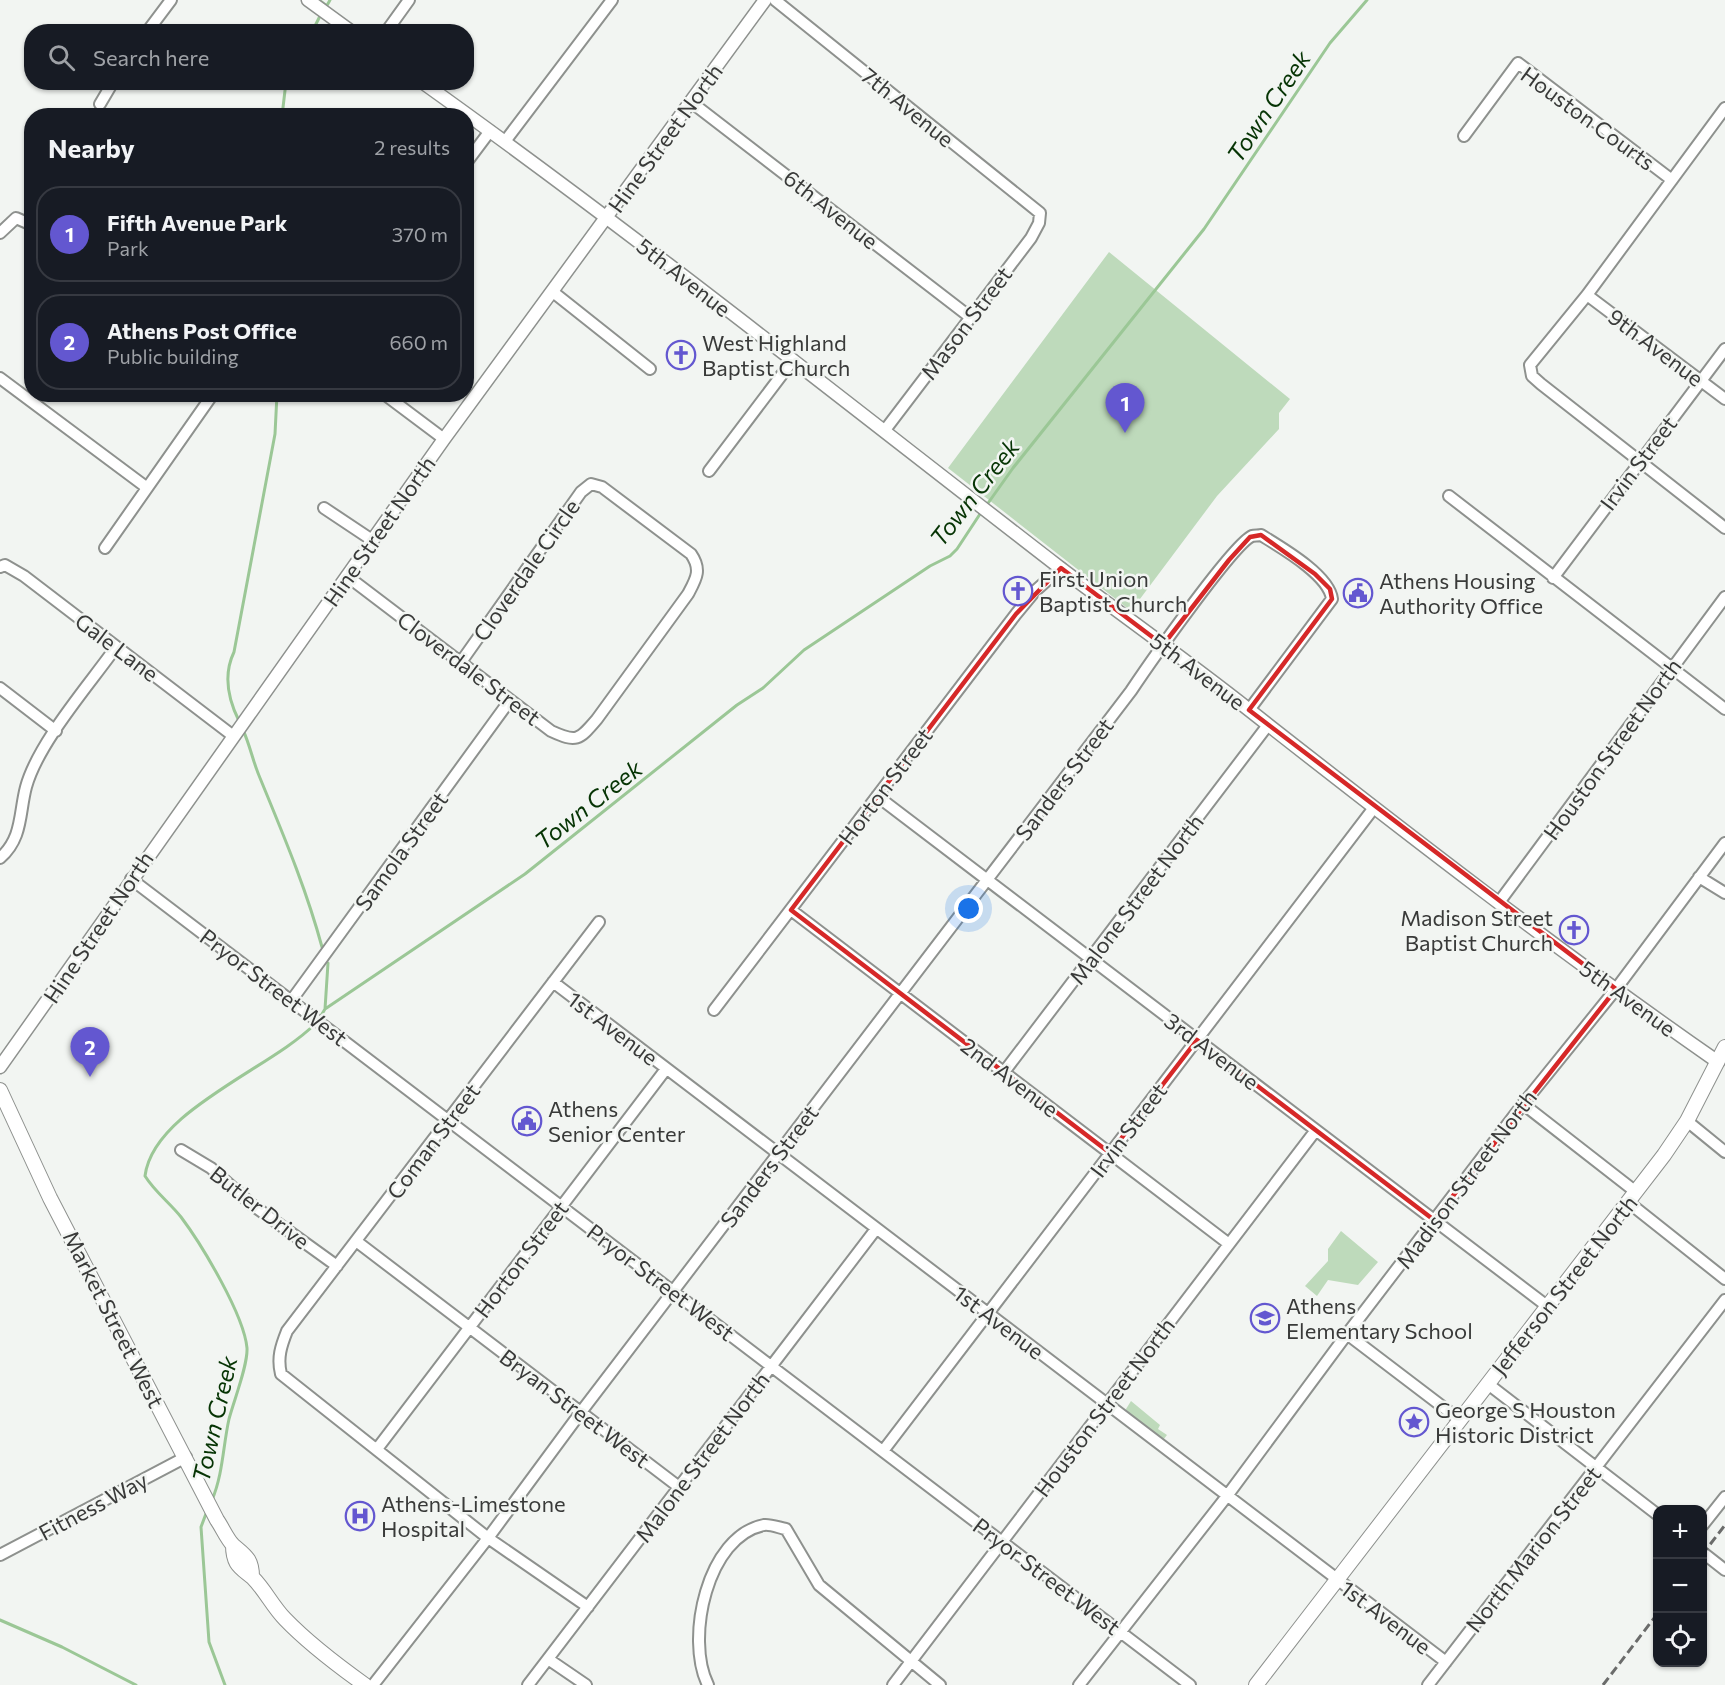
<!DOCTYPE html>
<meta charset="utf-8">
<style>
body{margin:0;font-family:Commissioner,sans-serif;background:#242831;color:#f1f3f6}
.controls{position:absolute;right:18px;bottom:18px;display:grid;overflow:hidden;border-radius:12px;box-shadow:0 2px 4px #0004}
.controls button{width:54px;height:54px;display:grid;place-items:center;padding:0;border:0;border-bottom:2px solid #363941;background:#171b24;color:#f1f3f6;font:30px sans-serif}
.you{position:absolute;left:969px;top:909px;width:21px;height:21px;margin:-15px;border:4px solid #fff;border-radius:50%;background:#1a73e8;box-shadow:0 0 0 9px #1a73e833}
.badge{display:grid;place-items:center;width:39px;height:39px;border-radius:50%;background:#6357d0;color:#fff;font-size:20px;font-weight:700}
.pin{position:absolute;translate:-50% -50px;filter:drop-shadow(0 2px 3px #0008)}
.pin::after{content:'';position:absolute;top:32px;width:21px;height:18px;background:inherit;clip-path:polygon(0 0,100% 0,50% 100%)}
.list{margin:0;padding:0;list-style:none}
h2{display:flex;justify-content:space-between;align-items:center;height:78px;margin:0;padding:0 24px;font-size:26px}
h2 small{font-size:20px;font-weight:400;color:#9ea1a6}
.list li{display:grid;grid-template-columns:39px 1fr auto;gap:18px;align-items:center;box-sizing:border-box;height:96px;margin:0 12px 12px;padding:0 12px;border:2px solid #363941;border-radius:24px}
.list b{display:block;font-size:22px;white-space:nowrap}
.list p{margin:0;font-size:20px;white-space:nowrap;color:#9ea1a6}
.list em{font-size:20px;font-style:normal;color:#9ea1a6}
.icon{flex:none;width:33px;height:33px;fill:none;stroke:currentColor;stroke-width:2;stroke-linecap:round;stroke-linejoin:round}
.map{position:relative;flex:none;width:1725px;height:1685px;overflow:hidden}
.search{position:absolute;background:#171b24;box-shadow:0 2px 4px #0004;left:24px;top:24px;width:450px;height:66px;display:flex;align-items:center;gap:15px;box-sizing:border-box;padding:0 21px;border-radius:24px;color:#9ea1a6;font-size:22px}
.panel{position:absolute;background:#171b24;box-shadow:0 2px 4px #0004;left:24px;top:108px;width:450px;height:294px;border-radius:24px}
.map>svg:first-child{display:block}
</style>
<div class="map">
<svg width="1725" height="1685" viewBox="0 0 1725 1685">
<rect width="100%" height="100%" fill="#f2f5f2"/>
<path fill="#bedabb" d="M1109 252 1290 399 1279 413V429L1217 496 1131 611 948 468Z
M1341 1231 1378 1262 1358 1285 1328 1280 1317 1296 1305 1286 1328 1261V1249Z
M1131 1401 1160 1425 1158 1429 1167 1435 1163 1440 1127 1414 1126 1409Z"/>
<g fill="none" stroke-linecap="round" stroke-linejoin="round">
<path stroke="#9bc796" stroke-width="3" d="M319 0 327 6
M325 9 330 0
M312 32 320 16
M282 116 286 82
M986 506 1013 468 1204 229 1330 43 1367 0
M239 721C228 699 223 675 234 652L275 434 277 394
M243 730C250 745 253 762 260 778 283 834 306 888 322 947
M325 1009 328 963
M319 1019 325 1009 525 874 737 705 763 688 804 650 930 566 950 556 957 549 982 511
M212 1500C223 1474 223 1446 229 1419 234 1400 248 1365 247 1348 244 1315 202 1245 181 1217 169 1202 155 1192 145 1176 153 1111 270 1069 315 1024
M207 1511 201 1527 209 1642 225 1685
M0 1620 62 1647 136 1685"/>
<g stroke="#8e918e" stroke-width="14">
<path id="minor" d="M775 0 1040 213 1039 223 1031 238 885 430
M147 32 171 0
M386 32 409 0
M691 102 970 317
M100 104 113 82
M1725 108 1587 295 1530 365 1532 376 1541 384 1725 528
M1464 136 1518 63 1672 180
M506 140 612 0
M466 163 490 131
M0 233 16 218 32 225
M553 292 650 369
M1587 295 1725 399
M0 378 146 487
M384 394 444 439
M709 471 793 360
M1449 496 1725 709
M324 508 372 540
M105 548 213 394
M0 567 5 565 24 576 232 735
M347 576 551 731C577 743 579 740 597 719L688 594C696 579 702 570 691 554L602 487 591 484 581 492 461 662
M1553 578 1725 349
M0 688 56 731
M877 796 1547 1306
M0 858C23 838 19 813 26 787 38 743 89 685 116 647
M1699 877 1725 893
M131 879 1190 1685
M1500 901 1725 597
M791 910 1229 1244
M553 982 1446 1662
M291 1001 510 700
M714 1010 1016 614 1035 591 1061 568
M1004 1072 1268 725
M1523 1104 1636 1192
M1687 1121 1725 1152
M181 1150 211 1168 251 1204 337 1266
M1628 1202 1725 1279
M356 1241 679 1487
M1347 1334 1460 1420
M1488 1384 1658 1515
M377 1449 666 1069
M883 1451 1373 809
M1702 1526 1725 1497
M1702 1552 1725 1570
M0 1555 186 1457
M588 1607 488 1538 281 1374C277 1358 281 1346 287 1331L599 922
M548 1659 586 1685
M373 1685 488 1538 581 1412 1131 691C1147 667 1233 544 1252 536 1255 535 1258 536 1261 535 1282 548 1329 575 1332 599L1249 710
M528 1685 876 1229
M708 1685C685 1639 707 1536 764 1525 770 1524 780 1528 786 1529L819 1585 940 1685
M893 1685 1316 1130
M1079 1685 1227 1496 1347 1334 1523 1104 1616 989 1725 843
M1428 1685 1725 1300"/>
</g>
<g stroke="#8e918e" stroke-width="15">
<path id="tertiary" d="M308 0 352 32
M422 82C639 237 848 404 1059 567 1122 615 1186 660 1248 709 1402 830 1557 950 1718 1062
M0 1067 444 439 765 0"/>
</g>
<g stroke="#8e918e" stroke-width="16">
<path id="secondary" d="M0 1090 50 1198 217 1520C222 1527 227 1539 233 1545 246 1556 252 1559 252 1577
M233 1545C233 1565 240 1567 253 1578 265 1590 273 1607 285 1619 309 1644 337 1665 365 1685
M1256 1685 1664 1155 1687 1121 1725 1047"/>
</g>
<use href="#minor" stroke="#fff" stroke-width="10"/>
<use href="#tertiary" stroke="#fff" stroke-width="12"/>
<use href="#secondary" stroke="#fff" stroke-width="14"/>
<path stroke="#6b6c6b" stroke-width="3" stroke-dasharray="9 4.5" stroke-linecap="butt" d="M1702 1555 1725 1525
M1603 1685 1658 1613"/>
</g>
<path fill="none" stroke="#d62828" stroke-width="4.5" stroke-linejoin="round" d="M1261 535 1315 574 1330 589 1332 599 1249 710 1616 989 1434 1220 1197 1040 1110 1153 791 910 1016 614 1061 568 1163 645 1229 560 1250 537Z"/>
<defs>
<g id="church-ring" transform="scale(1.5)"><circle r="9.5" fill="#f2f5f2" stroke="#6357d0" stroke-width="1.5"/><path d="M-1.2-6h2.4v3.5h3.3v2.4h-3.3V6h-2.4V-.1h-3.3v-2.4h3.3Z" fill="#6357d0"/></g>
<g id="civic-ring" transform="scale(1.5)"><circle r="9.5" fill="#f2f5f2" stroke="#6357d0" stroke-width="1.5"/><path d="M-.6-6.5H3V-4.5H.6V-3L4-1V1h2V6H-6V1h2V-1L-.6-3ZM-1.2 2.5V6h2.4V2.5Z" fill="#6357d0"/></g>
<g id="school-ring" transform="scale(1.5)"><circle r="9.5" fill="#f2f5f2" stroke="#6357d0" stroke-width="1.5"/><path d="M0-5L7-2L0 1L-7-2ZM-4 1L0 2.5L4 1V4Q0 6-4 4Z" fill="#6357d0"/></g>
<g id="sight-ring" transform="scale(1.5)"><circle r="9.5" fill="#f2f5f2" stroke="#6357d0" stroke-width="1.5"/><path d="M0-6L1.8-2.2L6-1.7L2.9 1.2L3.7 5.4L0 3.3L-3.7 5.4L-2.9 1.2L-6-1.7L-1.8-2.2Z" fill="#6357d0"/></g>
<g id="hospital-ring" transform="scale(1.5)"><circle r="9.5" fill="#f2f5f2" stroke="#6357d0" stroke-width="1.5"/><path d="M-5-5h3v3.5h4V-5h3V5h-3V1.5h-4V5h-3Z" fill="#6357d0"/></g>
</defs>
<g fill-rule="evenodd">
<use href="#church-ring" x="681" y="355"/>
<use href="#church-ring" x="1018" y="591"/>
<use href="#civic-ring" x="1358" y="593"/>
<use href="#church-ring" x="1574" y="930"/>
<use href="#civic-ring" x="527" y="1121"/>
<use href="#school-ring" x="1265" y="1318"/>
<use href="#sight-ring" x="1414" y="1422"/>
<use href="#hospital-ring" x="360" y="1516"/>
</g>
<g text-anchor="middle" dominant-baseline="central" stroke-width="5" stroke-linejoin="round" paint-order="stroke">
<g font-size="22" fill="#393a39" stroke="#f2f5f2">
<text transform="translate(908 107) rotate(39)">7th Avenue</text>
<text transform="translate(1588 118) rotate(36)">Houston Courts</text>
<text transform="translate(665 138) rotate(-54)">Hine Street North</text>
<text transform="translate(831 209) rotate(38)">6th Avenue</text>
<text transform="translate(684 277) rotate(38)">5th Avenue</text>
<text transform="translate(966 323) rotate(-53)">Mason Street</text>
<text transform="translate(1656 347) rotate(37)">9th Avenue</text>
<text transform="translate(1638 463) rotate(-53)">Irvin Street</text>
<text transform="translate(379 531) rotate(-55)">Hine Street North</text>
<text transform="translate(526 570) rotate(-55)">Cloverdale Circle</text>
<text transform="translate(117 647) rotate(37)">Gale Lane</text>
<text transform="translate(469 668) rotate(37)">Cloverdale Street</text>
<text transform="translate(1198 671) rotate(37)">5th Avenue</text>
<text transform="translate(1612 749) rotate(-54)">Houston Street North</text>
<text transform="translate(1064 779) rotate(-53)">Sanders Street</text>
<text transform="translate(885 786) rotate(-53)">Horton Street</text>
<text transform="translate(401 851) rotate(-54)">Samola Street</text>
<text transform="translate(1136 899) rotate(-53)">Malone Street North</text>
<text transform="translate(98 927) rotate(-56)">Hine Street North</text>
<text transform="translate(274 987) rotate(37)">Pryor Street West</text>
<text transform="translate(1628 998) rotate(36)">5th Avenue</text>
<text transform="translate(613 1028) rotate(37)">1st Avenue</text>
<text transform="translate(1212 1051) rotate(37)">3rd Avenue</text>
<text transform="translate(1010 1077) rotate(37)">2nd Avenue</text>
<text transform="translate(1128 1130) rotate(-53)">Irvin Street</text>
<text transform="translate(433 1141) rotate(-53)">Coman Street</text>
<text transform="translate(769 1166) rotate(-53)">Sanders Street</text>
<text transform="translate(1466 1179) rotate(-53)">Madison Street North</text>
<text transform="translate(260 1207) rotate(38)">Butler Drive</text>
<text transform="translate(521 1259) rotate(-53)">Horton Street</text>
<text transform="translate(661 1282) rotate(37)">Pryor Street West</text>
<text transform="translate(1564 1285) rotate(-52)">Jefferson Street North</text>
<text transform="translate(114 1319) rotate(63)">Market Street West</text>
<text transform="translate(999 1322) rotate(37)">1st Avenue</text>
<text transform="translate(1104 1407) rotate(-53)">Houston Street North</text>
<text transform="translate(575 1408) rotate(37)">Bryan Street West</text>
<text transform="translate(702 1457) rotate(-53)">Malone Street North</text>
<text transform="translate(93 1506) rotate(-28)">Fitness Way</text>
<text transform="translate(1533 1549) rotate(-52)">North Marion Street</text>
<text transform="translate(1047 1576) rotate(37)">Pryor Street West</text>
<text transform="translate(1386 1617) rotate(37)">1st Avenue</text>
</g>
<g font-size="22" fill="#393a39" stroke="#f2f5f2" text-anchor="start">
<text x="702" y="342">West Highland<tspan x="702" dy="25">Baptist Church</tspan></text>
<text x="1039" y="578">First Union<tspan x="1039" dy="25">Baptist Church</tspan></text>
<text x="1379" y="580">Athens Housing<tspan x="1379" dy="25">Authority Office</tspan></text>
<text x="1553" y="917" text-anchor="end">Madison Street<tspan x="1553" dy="25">Baptist Church</tspan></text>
<text x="548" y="1108">Athens<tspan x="548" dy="25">Senior Center</tspan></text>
<text x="1286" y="1305">Athens<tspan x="1286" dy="25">Elementary School</tspan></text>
<text x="1435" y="1409">George S Houston<tspan x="1435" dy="25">Historic District</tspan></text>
<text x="381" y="1503">Athens-Limestone<tspan x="381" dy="25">Hospital</tspan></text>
</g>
<g font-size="24" font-style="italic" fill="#063404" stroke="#f2f5f2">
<text transform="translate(1268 106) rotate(-56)">Town Creek</text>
<text transform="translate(974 492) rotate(-52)">Town Creek</text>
<text transform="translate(588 804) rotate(-38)">Town Creek</text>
<text transform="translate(214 1419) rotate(-77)">Town Creek</text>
</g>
</g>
</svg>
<div class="controls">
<button>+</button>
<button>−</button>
<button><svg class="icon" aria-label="locate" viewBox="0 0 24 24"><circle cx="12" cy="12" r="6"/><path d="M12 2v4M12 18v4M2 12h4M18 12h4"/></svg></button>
</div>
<div class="you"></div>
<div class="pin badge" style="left:1125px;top:433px">1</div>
<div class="pin badge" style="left:90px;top:1077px">2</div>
<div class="search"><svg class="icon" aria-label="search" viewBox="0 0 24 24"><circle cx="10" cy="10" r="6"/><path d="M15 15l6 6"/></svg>Search here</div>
<section class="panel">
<h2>Nearby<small>2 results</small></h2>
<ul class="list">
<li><span class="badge">1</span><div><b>Fifth Avenue Park</b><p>Park</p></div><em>370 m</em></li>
<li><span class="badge">2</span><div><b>Athens Post Office</b><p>Public building</p></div><em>660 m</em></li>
</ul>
</section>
</div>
